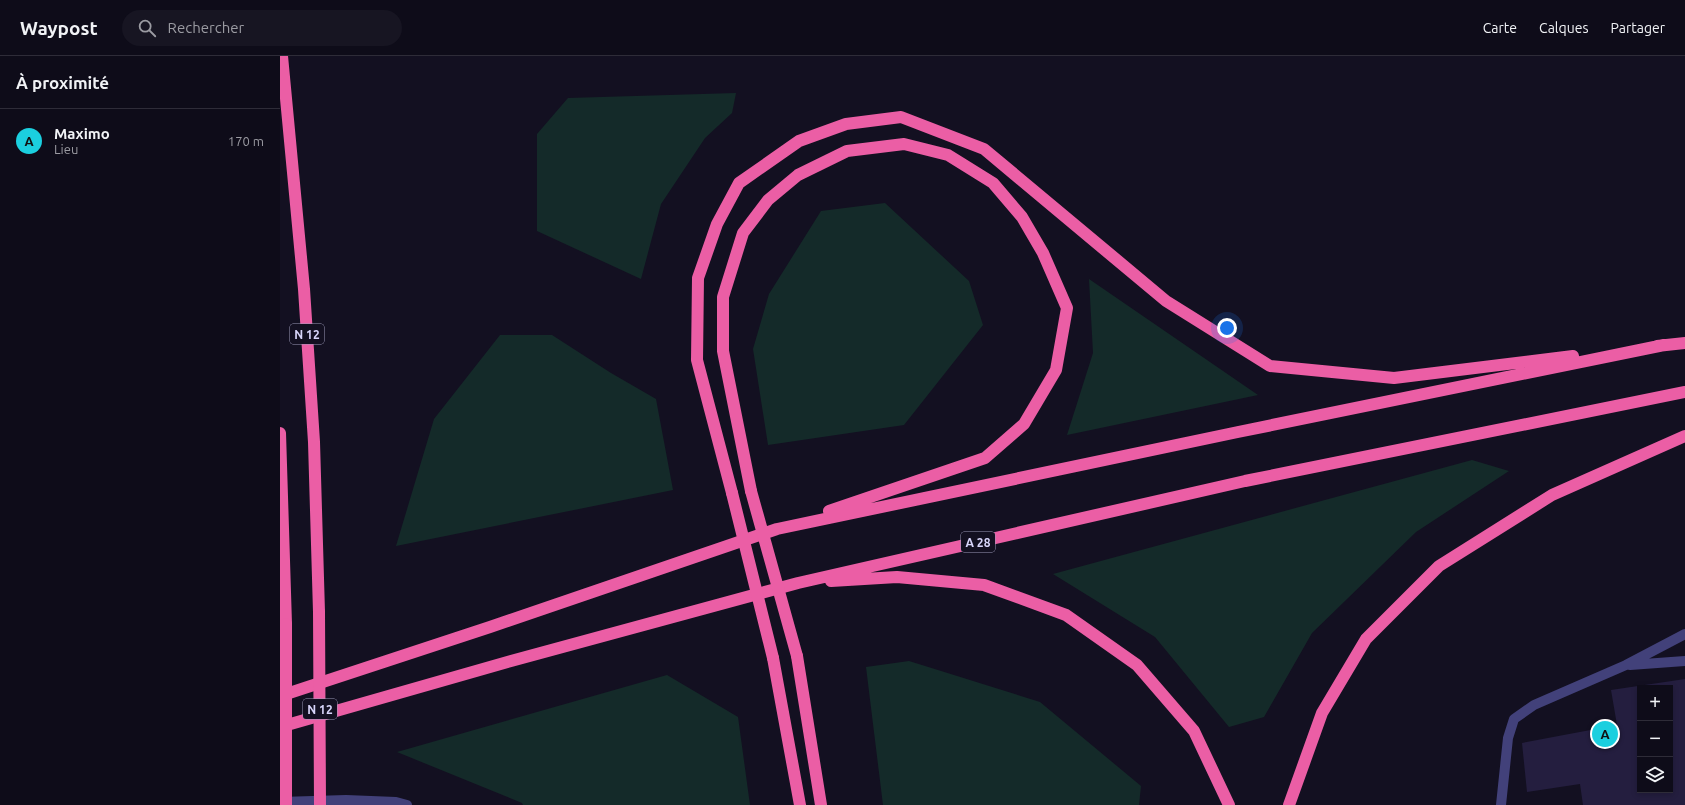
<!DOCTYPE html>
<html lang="fr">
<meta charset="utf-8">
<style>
body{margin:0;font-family:Ubuntu,sans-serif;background:#171522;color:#f1f3f6}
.controls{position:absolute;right:12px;bottom:12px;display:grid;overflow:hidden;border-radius:0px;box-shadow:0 2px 6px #0003}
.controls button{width:36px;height:36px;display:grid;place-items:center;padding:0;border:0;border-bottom:1px solid #2e2c38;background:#0e0c19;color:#f1f3f6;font:20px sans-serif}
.you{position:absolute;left:947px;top:272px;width:14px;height:14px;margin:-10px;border:3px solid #fff;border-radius:50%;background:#1a73e8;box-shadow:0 0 0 6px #1a73e833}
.badge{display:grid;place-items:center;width:26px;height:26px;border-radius:50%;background:#1bcfdf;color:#111;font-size:13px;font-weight:700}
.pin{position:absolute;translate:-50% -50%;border:2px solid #fff;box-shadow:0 1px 4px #0006}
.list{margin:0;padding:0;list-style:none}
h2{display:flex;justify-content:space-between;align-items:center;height:52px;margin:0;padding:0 16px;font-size:17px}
h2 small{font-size:13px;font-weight:400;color:#9b9ba2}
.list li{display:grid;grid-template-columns:26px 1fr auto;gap:12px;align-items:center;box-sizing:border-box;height:64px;padding:0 16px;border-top:1px solid #2e2c38}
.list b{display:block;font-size:15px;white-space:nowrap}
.list p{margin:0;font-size:13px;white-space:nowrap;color:#9b9ba2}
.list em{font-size:13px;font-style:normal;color:#9b9ba2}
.icon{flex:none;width:22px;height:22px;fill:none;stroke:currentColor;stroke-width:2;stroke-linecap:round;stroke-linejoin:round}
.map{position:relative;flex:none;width:1405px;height:749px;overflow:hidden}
header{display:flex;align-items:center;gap:24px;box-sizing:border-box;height:56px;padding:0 20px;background:#0e0c19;border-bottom:1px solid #2e2c38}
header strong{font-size:19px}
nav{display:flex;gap:22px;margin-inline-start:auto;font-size:14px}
.search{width:280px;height:36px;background:#171522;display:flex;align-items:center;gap:10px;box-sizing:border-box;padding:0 14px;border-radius:22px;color:#9b9ba2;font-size:15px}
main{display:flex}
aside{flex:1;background:#0e0c19}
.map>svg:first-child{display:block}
</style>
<header>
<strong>Waypost</strong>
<div class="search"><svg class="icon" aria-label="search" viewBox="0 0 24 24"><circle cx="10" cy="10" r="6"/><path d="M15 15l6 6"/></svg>Rechercher</div>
<nav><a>Carte</a><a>Calques</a><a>Partager</a></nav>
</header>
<main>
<aside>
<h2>À proximité<small></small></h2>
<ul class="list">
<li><span class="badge">A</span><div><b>Maximo</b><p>Lieu</p></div><em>170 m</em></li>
</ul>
</aside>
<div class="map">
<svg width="1405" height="749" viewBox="0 0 1405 749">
<rect width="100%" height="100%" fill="#131021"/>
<path fill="#142a29" d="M456 37 452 57 425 82 381 148 361 223 257 175V78L288 42Z
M605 147 689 225 703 269 624 369 488 389 473 293 489 238 541 155Z
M809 223 978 339 787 379 813 297Z
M220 279H272L331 317 376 343 393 434 116 490 154 363Z
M1192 404 1229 415 1136 476 1032 577 984 661 949 671 875 581 773 518Z
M629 605 760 646 861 730 859 749H603L586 611Z
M387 619 458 661 470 749H243L242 747 117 696Z"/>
<path fill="#241e3f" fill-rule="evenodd" d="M1405 623V749H1303L1300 728 1247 736 1242 687 1337 669 1331 634ZM1360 632H1390V734H1360Z"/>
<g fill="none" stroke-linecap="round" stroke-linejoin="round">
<path stroke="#42417a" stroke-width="10" d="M1350 609 1405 605
M0 746 66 744 116 746 127 749
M1221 749 1228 682 1234 663 1254 649 1346 609 1405 578"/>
<path stroke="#eb5ea5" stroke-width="12" d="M2 0 24 233 34 386 39 556
M1377 290 1405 287
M0 377 6 568
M471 435 443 295V241L463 177 488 144 518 119 567 95 624 88 668 99 713 127 742 161 763 197 787 252 776 314 744 368 705 402 549 455
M452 437 417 304 418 222 437 168 459 127 519 85 566 68 621 61 704 93 886 245 990 310 1114 322 1293 300
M551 525 617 521 704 529 786 559 857 609 914 675 949 749
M517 600 541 749
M493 602 520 749
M0 640 210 571 497 473 958 376 1384 289
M0 671 231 605 518 527 965 425 1405 336
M1009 749 1042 657 1086 583 1159 510 1272 439 1405 380"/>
<path stroke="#eb5ea5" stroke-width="12" d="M471 435 517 600
M452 437 493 602
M39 556 40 749
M6 568V749"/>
</g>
<g text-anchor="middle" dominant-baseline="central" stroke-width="4" stroke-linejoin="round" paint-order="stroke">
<g fill="#131021" stroke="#9d9ab9" stroke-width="1">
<rect x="10" y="268" width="34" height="20" rx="3"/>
<rect x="681" y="476" width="34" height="20" rx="3"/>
<rect x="23" y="643" width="34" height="20" rx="3"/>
</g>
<g font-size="12" font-weight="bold" fill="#d8d5fa">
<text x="27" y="278">N 12</text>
<text x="698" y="486">A 28</text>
<text x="40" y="653">N 12</text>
</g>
</g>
</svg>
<div class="controls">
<button>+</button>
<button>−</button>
<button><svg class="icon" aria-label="layers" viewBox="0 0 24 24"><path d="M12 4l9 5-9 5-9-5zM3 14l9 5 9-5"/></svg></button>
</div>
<div class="you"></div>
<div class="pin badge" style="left:1325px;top:678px">A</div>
</div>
</main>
